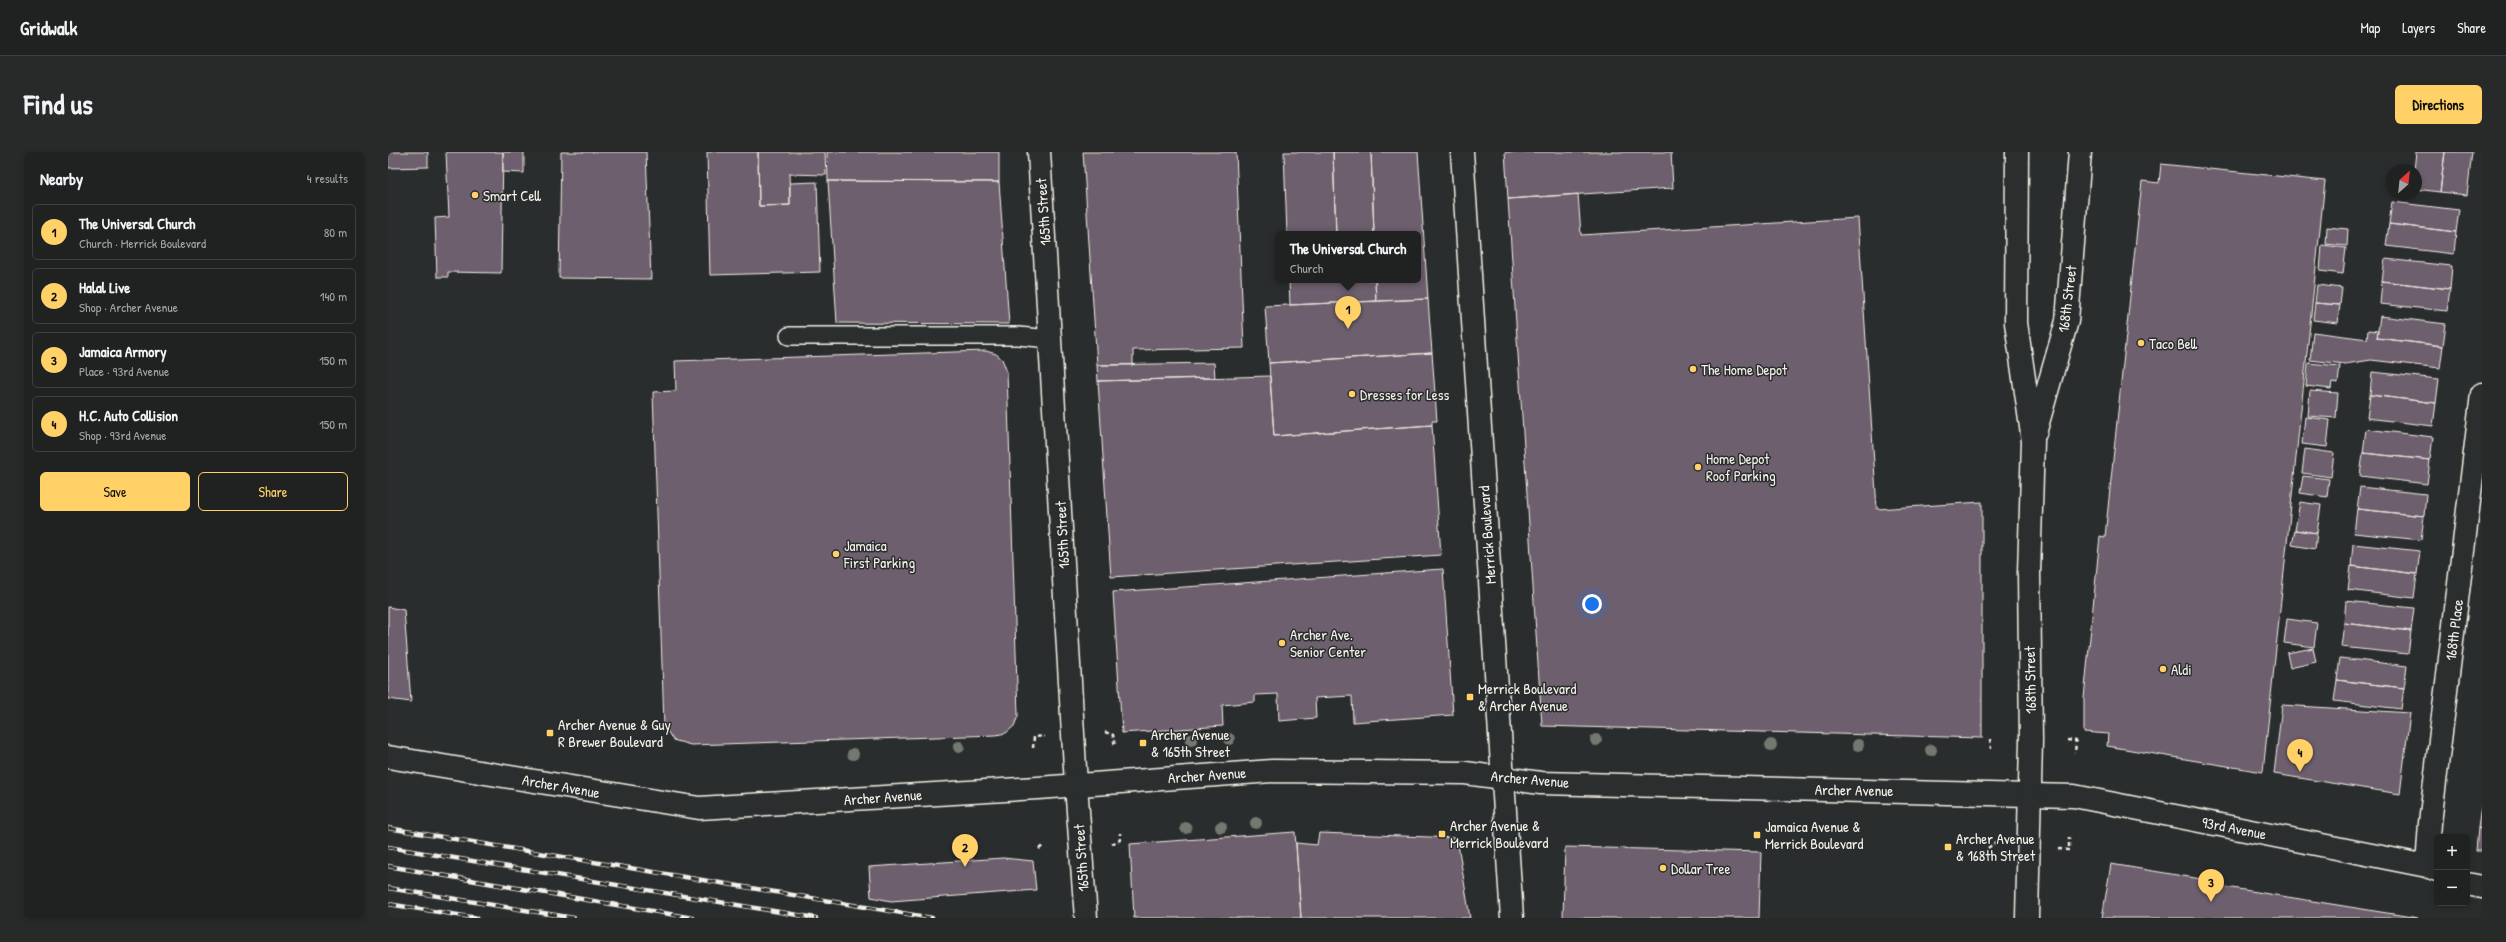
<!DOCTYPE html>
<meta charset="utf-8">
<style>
body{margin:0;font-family:"Patrick Hand",sans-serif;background:#282a2a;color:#f1f3f6}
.controls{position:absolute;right:12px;bottom:12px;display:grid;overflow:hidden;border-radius:6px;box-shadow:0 2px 6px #0003}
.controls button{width:36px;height:36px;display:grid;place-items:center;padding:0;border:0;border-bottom:1px solid #3d3f40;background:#202222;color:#f1f3f6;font:20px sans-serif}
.compass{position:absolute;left:1998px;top:12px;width:36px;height:36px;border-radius:50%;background:#202222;box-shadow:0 2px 6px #0003;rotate:27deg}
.you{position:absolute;left:1204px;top:452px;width:14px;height:14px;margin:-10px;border:3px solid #fff;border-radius:50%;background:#1a73e8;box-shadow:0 0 0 6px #1a73e833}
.badge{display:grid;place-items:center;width:26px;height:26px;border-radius:50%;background:#ffd166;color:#111;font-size:13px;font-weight:700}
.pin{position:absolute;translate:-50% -33px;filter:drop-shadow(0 1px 2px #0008)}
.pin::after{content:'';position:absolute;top:21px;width:14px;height:12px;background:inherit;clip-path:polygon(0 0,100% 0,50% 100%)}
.popup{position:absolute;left:887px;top:79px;width:146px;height:52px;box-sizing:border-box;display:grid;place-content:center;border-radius:6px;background:#202222;filter:drop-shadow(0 1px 3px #0005);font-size:13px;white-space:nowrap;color:#a2a4a5}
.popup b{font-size:15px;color:#f1f3f6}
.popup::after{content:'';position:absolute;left:50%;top:100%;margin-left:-8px;border:8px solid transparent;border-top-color:#202222}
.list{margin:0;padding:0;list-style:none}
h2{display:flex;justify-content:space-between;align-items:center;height:52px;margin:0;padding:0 16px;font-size:17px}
h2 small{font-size:13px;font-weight:400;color:#a2a4a5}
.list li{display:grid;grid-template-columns:26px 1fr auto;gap:12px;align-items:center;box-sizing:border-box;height:56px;margin:0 8px 8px;padding:0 8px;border:1px solid #3d3f40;border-radius:6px}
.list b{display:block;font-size:15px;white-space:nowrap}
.list p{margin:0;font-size:13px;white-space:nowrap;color:#a2a4a5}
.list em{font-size:13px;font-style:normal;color:#a2a4a5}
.actions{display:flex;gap:8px;padding:12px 16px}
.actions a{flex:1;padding:9px 0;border:1px solid #ffd166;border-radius:6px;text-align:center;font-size:14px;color:#ffd166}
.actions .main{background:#ffd166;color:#111}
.map{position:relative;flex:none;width:2094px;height:766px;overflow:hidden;border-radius:6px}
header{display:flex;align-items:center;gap:24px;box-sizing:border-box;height:56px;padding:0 20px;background:#202222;border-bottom:1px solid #3d3f40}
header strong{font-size:19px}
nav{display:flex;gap:22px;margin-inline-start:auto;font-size:14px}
.intro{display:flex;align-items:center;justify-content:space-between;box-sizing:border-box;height:96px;padding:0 24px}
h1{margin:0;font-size:28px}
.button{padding:10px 18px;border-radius:6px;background:#ffd166;color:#111;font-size:14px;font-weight:700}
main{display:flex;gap:24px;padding:0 24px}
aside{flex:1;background:#202222;border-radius:6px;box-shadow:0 2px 6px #0003}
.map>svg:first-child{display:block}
</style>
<header>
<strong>Gridwalk</strong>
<nav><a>Map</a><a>Layers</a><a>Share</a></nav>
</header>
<div class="intro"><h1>Find us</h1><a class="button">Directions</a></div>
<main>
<aside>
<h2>Nearby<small>4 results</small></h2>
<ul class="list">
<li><span class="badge">1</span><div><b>The Universal Church</b><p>Church · Merrick Boulevard</p></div><em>80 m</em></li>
<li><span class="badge">2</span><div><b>Halal Live</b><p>Shop · Archer Avenue</p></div><em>140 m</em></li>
<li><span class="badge">3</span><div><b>Jamaica Armory</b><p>Place · 93rd Avenue</p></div><em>150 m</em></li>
<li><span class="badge">4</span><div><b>H.C. Auto Collision</b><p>Shop · 93rd Avenue</p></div><em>150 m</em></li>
</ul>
<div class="actions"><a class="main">Save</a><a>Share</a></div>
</aside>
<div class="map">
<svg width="2094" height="766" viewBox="0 0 2094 766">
<rect width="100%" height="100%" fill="#2a2d2e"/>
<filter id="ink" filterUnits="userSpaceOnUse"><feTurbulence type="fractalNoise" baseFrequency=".025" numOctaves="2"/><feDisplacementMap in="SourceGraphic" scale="8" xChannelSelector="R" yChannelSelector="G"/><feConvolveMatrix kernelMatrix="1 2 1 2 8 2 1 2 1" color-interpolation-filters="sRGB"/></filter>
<g filter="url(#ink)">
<path fill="#6d5f6d" stroke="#f4f1e8" d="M0 0H40V15L0 16Z
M58 0H115L113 121 60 120V125H49L47 66 61 65Z
M115 0H136V21L115 20Z
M173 0H258L263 127 171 126Z
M319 0H370L371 54 402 53V31L429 30 432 120 322 123Z
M370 0H437L438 23 401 22 402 53 371 54Z
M439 0H611V30L440 29Z
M695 0H848L856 196 745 198V213H709Z
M896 0H945L948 82H899Z
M945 0H983L986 82H948Z
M983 0H1030L1040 147 988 149 987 128H1030V82H986Z
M1117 0H1283L1285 36 1120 47Z
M2028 0H2057L2052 40 2028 37V18H2026Z
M2057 0H2084L2079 43 2052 40Z
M1773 12 1937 29 1875 620 1719 594 1720 582 1696 580V546L1712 384 1717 385 1754 29 1771 31Z
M440 29 611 30 621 172 449 171Z
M1190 42 1193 83 1470 66 1489 357 1594 350V586L1154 574 1120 47Z
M2004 50 2071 58 2068 80 2001 72Z
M2001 72 2068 80 2066 102 1998 94Z
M1939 75 1960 77 1959 94 1938 92Z
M1934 93 1958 96 1955 122 1932 119Z
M1997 107 2064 114 2062 137 1994 129Z
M901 128H987L988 149 902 153Z
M1994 129 2062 137 2059 159 1992 152Z
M1929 133 1954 136 1952 153 1927 151Z
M1040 147 1044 201 881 211 877 154Z
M1927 151 1952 153 1950 171 1925 168Z
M1992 164 2058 172 2055 194 1989 186Z
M1980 178 1990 179 1989 186 2055 194 2052 216 1983 208 1957 212 1922 208 1925 180 1979 187Z
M598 199 608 202 614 207 619 220 630 564 626 574 618 581 608 583 303 593 285 588 276 574 265 240 288 239 287 209Z
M1044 201 1049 269H1044V273L886 284 881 211Z
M826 211 827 226 710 229 709 213Z
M1920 211 1952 214 1950 231 1944 230 1943 237 1918 234Z
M1984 220 2051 227 2048 251 1982 243Z
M882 224 886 284 1044 273 1053 403 723 425 710 229Z
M1922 239 1950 241 1948 266 1920 264Z
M1982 243 2048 251 2045 274 1979 266Z
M1917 265 1942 268 1939 295 1914 292Z
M1978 277 2045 285 2042 308 1975 301Z
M1917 297 1946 301 1943 325 1914 321Z
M1975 301 2042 308 2039 332 1972 324Z
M1915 324 1941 327 1939 345 1912 341Z
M1972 335 2038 342 2036 364 1969 357Z
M1912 350 1933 353 1929 381 1907 378Z
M1969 357 2036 364 2033 388 1966 381Z
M1907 378 1929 381 1927 397 1904 393Z
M1965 392 2032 399 2029 422 1963 414Z
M1963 414 2029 422 2026 446 1960 438Z
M1055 417 1065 563 965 570 964 544 927 546 928 566 891 569 890 542 867 543V550L834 553 835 574 734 581 725 440Z
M1958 449 2026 456 2023 479 1956 471Z
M0 455 16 458 23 550 0 547Z
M1899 467 1929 471 1926 495 1896 491Z
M1956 471 2023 479 2020 502 1953 495Z
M1925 496 1928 510 1902 516 1899 501Z
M1952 506 2019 514 2016 536 1949 528Z
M1949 528 2016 536 2013 557 1946 549Z
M1894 553 2022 561 2012 642 1886 622Z
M2093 655H2094V677L2090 676Z
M2090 676 2094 677V699H2088Z
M907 680 913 766H746L742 692Z
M931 681 1069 686 1082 766H913L908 691 929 693Z
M1177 695 1373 700 1371 766H1175Z
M615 706 645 709 648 738 503 749 483 745 481 715Z
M1723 712 1831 730V734L2030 766H1714Z"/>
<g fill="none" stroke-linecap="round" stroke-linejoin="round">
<g stroke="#f4f1e8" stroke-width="20">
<path id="service" d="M401 184H630L663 187"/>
</g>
<g stroke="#f4f1e8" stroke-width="25">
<path id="minor" d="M651 0 688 633 698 766
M1641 643 1686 644 2039 714 2049 718
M2039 714 2042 671 2094 242
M2079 732 2094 735"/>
</g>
<g stroke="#f4f1e8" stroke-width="25">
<path id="tertiary" d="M0 605 311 656 650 636 884 619 1077 621 1153 631 1641 643"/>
</g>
<g stroke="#f4f1e8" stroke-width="25">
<path id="primary" d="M1074 0 1124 766
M1629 0 1628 171 1645 289 1641 421 1643 588 1639 766
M1647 281 1679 169 1692 0"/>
</g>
<path stroke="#f4f1e8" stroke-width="2.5" stroke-dasharray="4 3" stroke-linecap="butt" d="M717 580 725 583 727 595
M1602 587 1603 597
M1679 588 1688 589 1687 601
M645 596 646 585 657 584
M724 692 732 688V681
M1600 696 1609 689
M651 697 656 693
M1670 697 1681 698V685"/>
<use href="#service" stroke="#2a2d2e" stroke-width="17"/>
<use href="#minor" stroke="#2a2d2e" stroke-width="22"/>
<use href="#tertiary" stroke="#2a2d2e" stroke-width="22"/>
<use href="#primary" stroke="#2a2d2e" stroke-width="22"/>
<g stroke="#f4f1e8" stroke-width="4.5">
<path id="rail" d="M0 676 544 766
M0 695 428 766
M0 714 305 766
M0 736 186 766
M0 752 89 766"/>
</g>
<use href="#rail" stroke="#2a2d2e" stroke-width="3" stroke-dasharray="9" stroke-linecap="butt"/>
</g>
<g fill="#73786f">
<circle cx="841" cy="587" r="6"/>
<circle cx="803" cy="588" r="6"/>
<circle cx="1208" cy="588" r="6"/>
<circle cx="1383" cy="593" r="6"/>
<circle cx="1470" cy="593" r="6"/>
<circle cx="571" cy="595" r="6"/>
<circle cx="1543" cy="598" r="6"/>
<circle cx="465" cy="602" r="6"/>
<circle cx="868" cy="671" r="6"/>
<circle cx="833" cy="675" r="6"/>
<circle cx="798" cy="676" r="6"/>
</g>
</g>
<g fill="#ffd166" stroke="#2a2d2e" stroke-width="1.5">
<circle cx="87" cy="43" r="4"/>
<circle cx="1753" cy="191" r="4"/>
<circle cx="1305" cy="217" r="4"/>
<circle cx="964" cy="242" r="4"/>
<circle cx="1310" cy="315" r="4"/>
<circle cx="448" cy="402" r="4"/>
<circle cx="894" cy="491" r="4"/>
<circle cx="1775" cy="517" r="4"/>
<rect x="1078" y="541" width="8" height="8" rx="2"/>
<rect x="158" y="577" width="8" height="8" rx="2"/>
<rect x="751" y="587" width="8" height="8" rx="2"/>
<rect x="1050" y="678" width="8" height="8" rx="2"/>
<rect x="1365" y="679" width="8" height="8" rx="2"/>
<rect x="1556" y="691" width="8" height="8" rx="2"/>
<circle cx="1275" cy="716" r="4"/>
</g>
<g text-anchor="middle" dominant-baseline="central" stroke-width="3" stroke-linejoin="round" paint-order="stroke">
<g font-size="15" fill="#f4f1e8" stroke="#2a2d2e" text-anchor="start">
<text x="95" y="43">Smart Cell</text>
<text x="1761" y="191">Taco Bell</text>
<text x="1313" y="217">The Home Depot</text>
<text x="972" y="242">Dresses for Less</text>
<text x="1318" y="306">Home Depot<tspan x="1318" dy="17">Roof Parking</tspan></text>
<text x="456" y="393">Jamaica<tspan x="456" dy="17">First Parking</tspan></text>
<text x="902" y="482">Archer Ave.<tspan x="902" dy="17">Senior Center</tspan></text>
<text x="1783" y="517">Aldi</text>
<text x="1090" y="536">Merrick Boulevard<tspan x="1090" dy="17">&amp; Archer Avenue</tspan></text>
<text x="170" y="572">Archer Avenue &amp; Guy<tspan x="170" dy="17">R Brewer Boulevard</tspan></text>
<text x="763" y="582">Archer Avenue<tspan x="763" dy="17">&amp; 165th Street</tspan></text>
<text x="1062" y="673">Archer Avenue &amp;<tspan x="1062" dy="17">Merrick Boulevard</tspan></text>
<text x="1377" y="674">Jamaica Avenue &amp;<tspan x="1377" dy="17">Merrick Boulevard</tspan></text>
<text x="1568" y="686">Archer Avenue<tspan x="1568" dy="17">&amp; 168th Street</tspan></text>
<text x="1283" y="716">Dollar Tree</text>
</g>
<g font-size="15" fill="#f4f1e8" stroke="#2a2d2e">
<text transform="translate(655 60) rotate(-94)">165th Street</text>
<text transform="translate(1679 147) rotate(-83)">168th Street</text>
<text transform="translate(674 383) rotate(-93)">165th Street</text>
<text transform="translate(1099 383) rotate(-94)">Merrick Boulevard</text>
<text transform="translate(2066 478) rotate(-83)">168th Place</text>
<text transform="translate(1642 528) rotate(-91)">168th Street</text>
<text transform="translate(819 623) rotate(-4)">Archer Avenue</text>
<text transform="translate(1142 627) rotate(5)">Archer Avenue</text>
<text transform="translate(173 634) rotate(10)">Archer Avenue</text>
<text transform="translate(1466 638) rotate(1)">Archer Avenue</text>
<text transform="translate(495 645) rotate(-4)">Archer Avenue</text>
<text transform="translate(1846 676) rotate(11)">93rd Avenue</text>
<text transform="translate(693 706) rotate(-94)">165th Street</text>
</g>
</g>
</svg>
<div class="controls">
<button>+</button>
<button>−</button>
</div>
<svg class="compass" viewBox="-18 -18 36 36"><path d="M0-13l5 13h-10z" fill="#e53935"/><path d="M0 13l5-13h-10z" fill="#a2a4a5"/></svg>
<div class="you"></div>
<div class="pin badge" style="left:960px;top:177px">1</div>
<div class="popup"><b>The Universal Church</b>Church</div>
<div class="pin badge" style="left:577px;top:715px">2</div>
<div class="pin badge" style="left:1823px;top:750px">3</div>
<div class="pin badge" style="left:1912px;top:620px">4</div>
</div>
</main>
